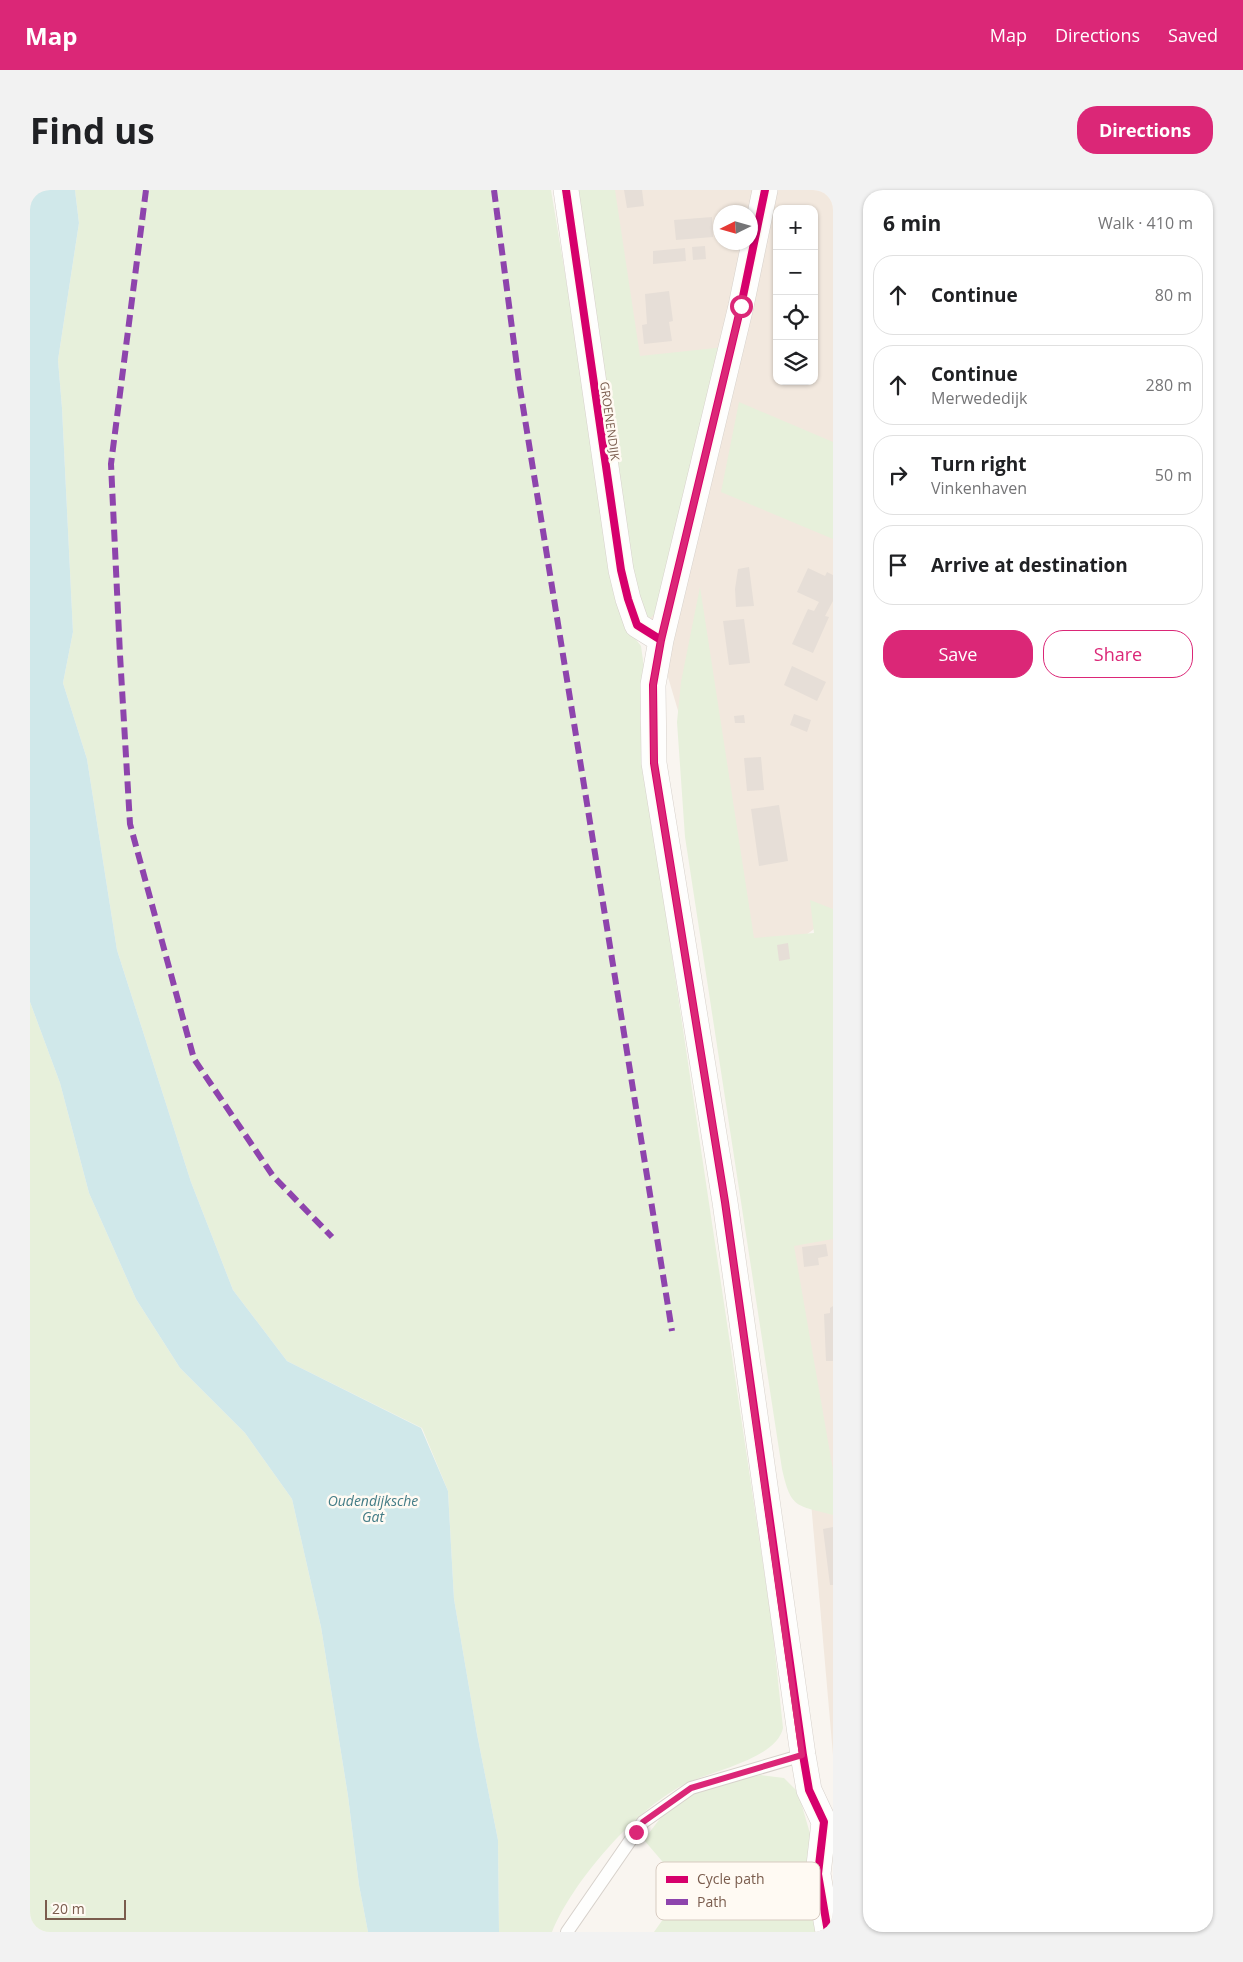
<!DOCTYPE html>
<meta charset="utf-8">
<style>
body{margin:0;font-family:"Open Sans",sans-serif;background:#f2f2f2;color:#202124}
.controls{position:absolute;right:15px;top:15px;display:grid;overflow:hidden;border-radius:10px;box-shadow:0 1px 4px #0004}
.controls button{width:45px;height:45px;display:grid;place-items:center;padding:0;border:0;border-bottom:1px solid #e0e0e0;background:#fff;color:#202124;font:25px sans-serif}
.compass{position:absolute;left:683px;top:15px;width:45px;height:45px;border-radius:50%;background:#fff;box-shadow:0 1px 4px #0004;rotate:265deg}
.scale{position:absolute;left:15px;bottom:12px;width:81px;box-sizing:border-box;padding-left:5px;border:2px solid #7a5c4d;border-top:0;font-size:14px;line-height:18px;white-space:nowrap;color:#7a5c4d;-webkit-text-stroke:4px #fffaf3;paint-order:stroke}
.stop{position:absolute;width:15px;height:15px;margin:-11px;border:4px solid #db2777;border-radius:50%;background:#fff}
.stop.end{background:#db2777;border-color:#fff;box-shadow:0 1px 5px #0008}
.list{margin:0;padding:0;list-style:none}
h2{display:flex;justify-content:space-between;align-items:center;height:65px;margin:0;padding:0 20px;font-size:21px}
h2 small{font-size:16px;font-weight:400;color:#757577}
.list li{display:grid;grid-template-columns:32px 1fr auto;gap:15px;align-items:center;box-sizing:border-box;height:80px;margin:0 10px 10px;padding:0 10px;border:1px solid #e0e0e0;border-radius:20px}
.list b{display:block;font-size:19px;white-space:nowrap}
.list p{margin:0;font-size:16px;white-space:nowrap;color:#757577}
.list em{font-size:16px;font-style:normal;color:#757577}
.actions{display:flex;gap:10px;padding:15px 20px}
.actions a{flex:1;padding:11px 0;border:1px solid #db2777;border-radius:20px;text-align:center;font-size:18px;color:#db2777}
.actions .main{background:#db2777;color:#fff}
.icon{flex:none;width:28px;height:28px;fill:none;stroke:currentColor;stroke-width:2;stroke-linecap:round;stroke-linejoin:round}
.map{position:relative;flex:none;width:803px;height:1742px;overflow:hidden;border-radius:20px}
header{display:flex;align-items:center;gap:30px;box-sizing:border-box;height:70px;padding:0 25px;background:#db2777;color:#fff}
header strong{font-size:24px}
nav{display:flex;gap:28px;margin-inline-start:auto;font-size:18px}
.intro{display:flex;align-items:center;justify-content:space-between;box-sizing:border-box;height:120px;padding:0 30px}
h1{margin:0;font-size:35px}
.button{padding:12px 22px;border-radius:20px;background:#db2777;color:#fff;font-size:18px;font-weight:700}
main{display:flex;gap:30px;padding:0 30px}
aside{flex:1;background:#fff;border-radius:20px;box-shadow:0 1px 4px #0004}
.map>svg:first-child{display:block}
</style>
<header>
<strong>Map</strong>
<nav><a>Map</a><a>Directions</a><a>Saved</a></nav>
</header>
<div class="intro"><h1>Find us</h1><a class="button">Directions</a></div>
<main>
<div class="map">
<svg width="803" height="1742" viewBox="0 0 803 1742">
<rect width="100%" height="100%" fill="#f9f5f0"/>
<path fill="#f2e8de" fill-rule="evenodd" d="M555 0H803V725L726 782 601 363ZM747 19H784V191H747ZM690 22H720V52H690Z
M803 1044V1565L758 1048Z"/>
<path fill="#e7f0db" d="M45 0H521L585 382 597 438 611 456 614 478 610 528 614 568 641 759 742 1434 753 1538C746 1570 679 1581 653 1595 604 1621 543 1691 522 1742H469L468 1650 447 1544 424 1409 418 1301 392 1238 257 1171 203 1100 161 992 87 760 57 569 33 493 43 442 32 218 28 170 49 33Z
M539 0H585L610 166 695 157 629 421 620 428 608 421Z
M709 212 803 252V349L691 302Z
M670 397 724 748 784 743 780 710 803 719V1049L764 1056 803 1280V1325C766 1315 761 1319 752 1279L655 647 647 532 651 492Z
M0 812 30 893 59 1003 106 1109 150 1178 215 1243 262 1309 291 1437 318 1606 329 1695 338 1742H0Z
M731 1585 754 1588 768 1602 781 1647 776 1692 786 1742H624L655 1698 614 1650C620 1642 626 1633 633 1625 657 1599 698 1591 731 1585Z"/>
<path fill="#d0e8ea" d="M0 0H45L49 33 28 170 32 218 43 442 33 493 57 569 87 760 161 992 203 1100 257 1171 391 1238 418 1301 424 1409 447 1544 468 1650 469 1742H338L329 1695 318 1606 291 1437 262 1309 215 1243 150 1178 106 1109 59 1003 30 893 0 812Z"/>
<path fill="#e6ded7" d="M594 0H612L614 16 597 18Z
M682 27 683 47 646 50 644 30Z
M675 56 676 69 663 70 662 57Z
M655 58 656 71 623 74V61Z
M639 101 643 131 639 132 642 151 614 154 612 135 617 134 615 104Z
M719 377 724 416 706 417 705 399 708 379Z
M778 378 795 386 797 382 803 385V411L795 426 799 427 783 463 762 454 778 419 784 421 789 412 767 402Z
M714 429 720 473 699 475 693 431Z
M762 476 796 492 787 511 754 495Z
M764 524 781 530 777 542 760 535Z
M714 525 715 533H705L704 526Z
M731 567 734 600 717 601 714 568Z
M749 615 758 671 729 676 721 619Z
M758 753 760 769 749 771 747 755Z
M796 1054 798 1066 788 1068 789 1075 774 1077 772 1057Z
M803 1116V1171H796L794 1124 800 1123V1118Z
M803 1337V1395H800L793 1339Z"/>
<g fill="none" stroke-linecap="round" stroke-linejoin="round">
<g stroke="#d7d1cb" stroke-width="14">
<path id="lane" d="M537 1742 613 1632 661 1598 773 1565"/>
</g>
<g stroke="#d7d1cb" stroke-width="26">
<path id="street" d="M536 0 591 380 598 409 607 435 631 450
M735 0 711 116 631 450 623 495 624 573 695 1012 773 1565 779 1600 794 1632 788 1684 798 1742"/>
</g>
<use href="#lane" stroke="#fefefd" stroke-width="12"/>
<use href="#street" stroke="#fefefd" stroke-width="25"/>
<path stroke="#8e44ad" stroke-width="6" stroke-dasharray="12 6" stroke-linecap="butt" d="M116 0 81 274 90 465 100 634 164 869 243 986 302 1047
M464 0 489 192 642 1141"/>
<g stroke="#fffaf3" stroke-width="11">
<path id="cycleway" d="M536 0 591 380 598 409 607 435 631 450
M735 0 711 116 631 450 623 495 624 573 695 1012 773 1565 779 1600 794 1632 788 1684 798 1742"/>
</g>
<use href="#cycleway" stroke="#d6006c" stroke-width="8"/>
</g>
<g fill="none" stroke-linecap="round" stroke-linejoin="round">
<path stroke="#db2777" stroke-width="6" d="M606 1642 613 1632 661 1598 772 1565 695 1012 624 573 623 495 631 450 711 116"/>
</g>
<g text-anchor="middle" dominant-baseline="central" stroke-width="5" stroke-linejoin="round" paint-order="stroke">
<g font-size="12" fill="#7a5c4d" stroke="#fffaf3">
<text transform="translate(580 231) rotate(82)">GROENENDIJK</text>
</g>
<g font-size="14" font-style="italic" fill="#437c86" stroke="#fffaf3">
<text x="343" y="1310">Oudendijksche<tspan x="343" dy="16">Gat</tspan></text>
</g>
</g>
<rect x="626" y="1672" width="164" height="58" rx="8" fill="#fffaf3" stroke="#d7cbc1" stroke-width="1"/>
<rect x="636" y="1686" width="22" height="7" fill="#d6006c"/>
<rect x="636" y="1709" width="22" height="6" fill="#8e44ad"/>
<g font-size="14" fill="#7a5c4d">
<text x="667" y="1694">Cycle path</text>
<text x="667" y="1717">Path</text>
</g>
</svg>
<div class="controls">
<button>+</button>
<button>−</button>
<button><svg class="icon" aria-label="locate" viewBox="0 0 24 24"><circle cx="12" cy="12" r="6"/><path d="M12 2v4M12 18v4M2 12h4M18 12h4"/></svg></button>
<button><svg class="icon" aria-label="layers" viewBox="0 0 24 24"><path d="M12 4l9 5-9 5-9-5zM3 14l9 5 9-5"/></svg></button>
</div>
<svg class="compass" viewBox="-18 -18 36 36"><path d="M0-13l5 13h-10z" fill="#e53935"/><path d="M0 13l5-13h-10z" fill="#757577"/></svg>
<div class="scale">20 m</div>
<div class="stop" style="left:711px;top:116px"></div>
<div class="stop end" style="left:606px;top:1642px"></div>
</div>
<aside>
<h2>6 min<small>Walk · 410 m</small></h2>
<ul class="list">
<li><svg class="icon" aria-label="ahead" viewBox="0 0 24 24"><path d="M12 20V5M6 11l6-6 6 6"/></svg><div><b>Continue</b></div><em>80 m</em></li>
<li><svg class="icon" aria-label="ahead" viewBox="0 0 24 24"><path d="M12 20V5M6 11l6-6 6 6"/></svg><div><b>Continue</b><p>Merwededijk</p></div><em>280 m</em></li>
<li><svg class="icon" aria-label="right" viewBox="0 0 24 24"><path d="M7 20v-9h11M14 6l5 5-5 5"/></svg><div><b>Turn right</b><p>Vinkenhaven</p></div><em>50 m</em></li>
<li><svg class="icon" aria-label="arrive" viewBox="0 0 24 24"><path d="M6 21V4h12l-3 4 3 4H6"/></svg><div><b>Arrive at destination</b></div></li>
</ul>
<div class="actions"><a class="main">Save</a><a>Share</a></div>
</aside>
</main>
